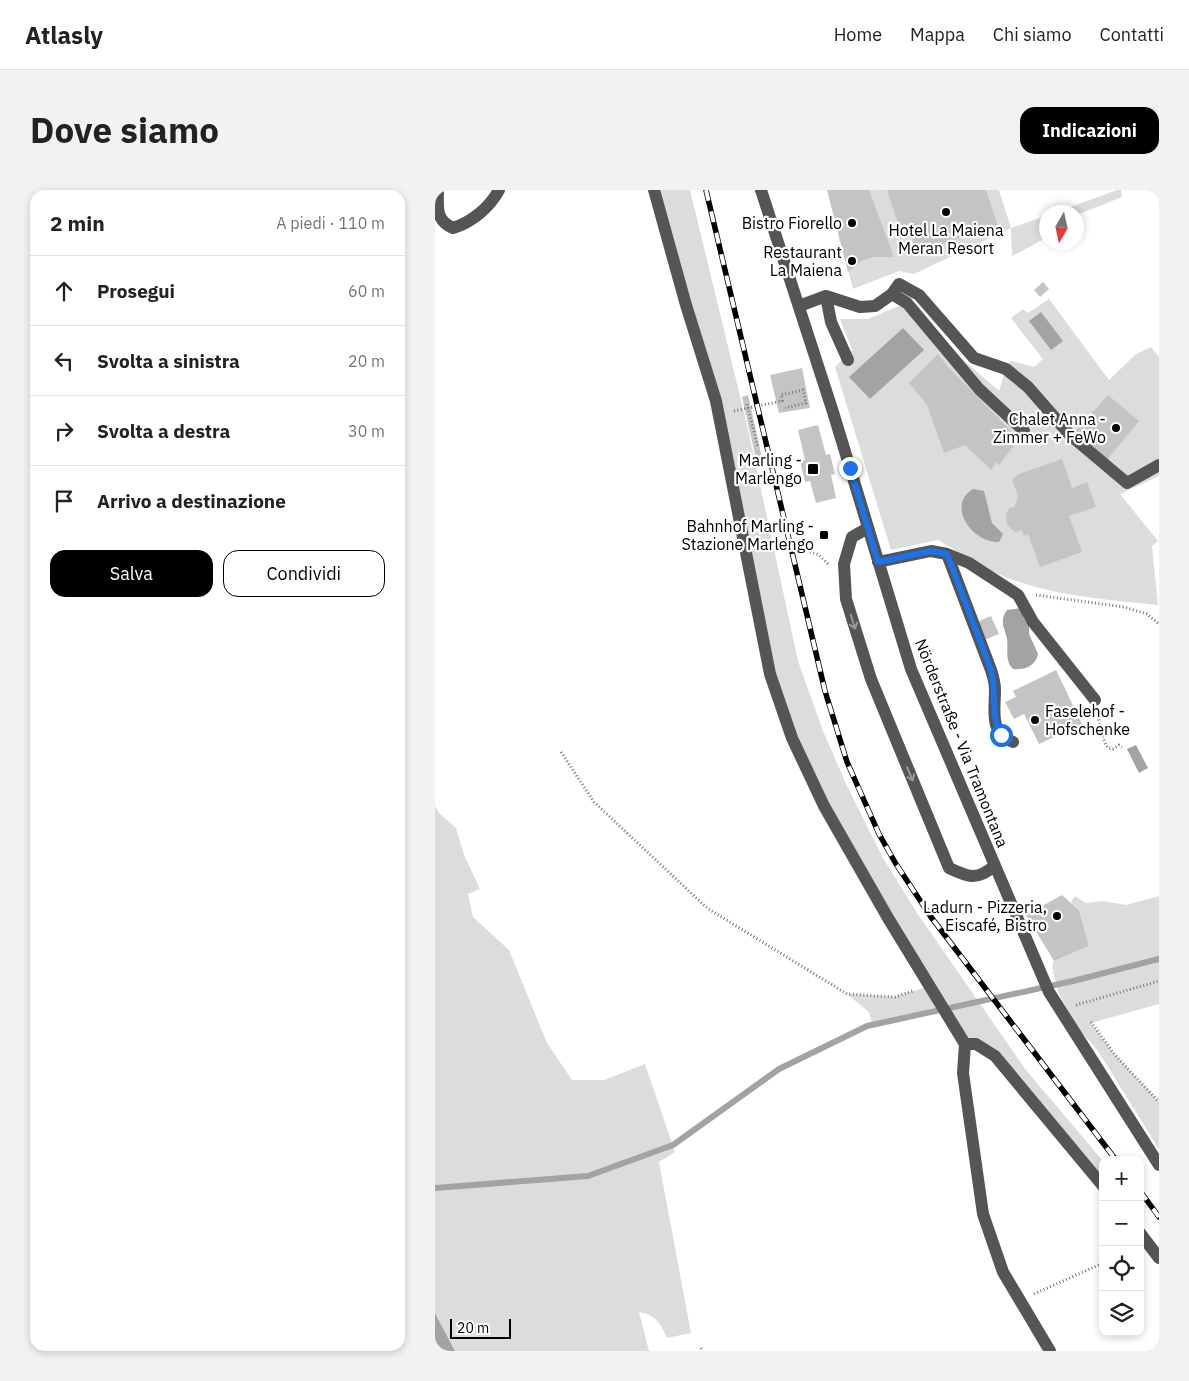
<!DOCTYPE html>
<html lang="it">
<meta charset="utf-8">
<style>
body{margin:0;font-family:"IBM Plex Sans",sans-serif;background:#f2f2f2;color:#222}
.controls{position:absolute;right:15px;bottom:15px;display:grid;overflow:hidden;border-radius:10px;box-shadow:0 2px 8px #0003}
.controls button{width:45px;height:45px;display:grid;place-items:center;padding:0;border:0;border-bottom:1px solid #e0e0e0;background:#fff;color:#222;font:25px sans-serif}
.compass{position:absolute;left:604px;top:15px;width:45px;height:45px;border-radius:50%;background:#fff;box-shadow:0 2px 8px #0003;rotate:189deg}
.scale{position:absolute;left:15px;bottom:12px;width:61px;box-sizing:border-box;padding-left:5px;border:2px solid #000;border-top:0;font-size:14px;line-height:18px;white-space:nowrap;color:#000;-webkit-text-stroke:4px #fff;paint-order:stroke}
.stop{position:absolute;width:15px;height:15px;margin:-11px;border:4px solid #1a73e8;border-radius:50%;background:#fff}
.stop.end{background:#1a73e8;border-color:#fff;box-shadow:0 1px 5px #0008}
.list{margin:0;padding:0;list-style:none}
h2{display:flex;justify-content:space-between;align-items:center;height:65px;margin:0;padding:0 20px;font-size:21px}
h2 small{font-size:16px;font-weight:400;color:#767676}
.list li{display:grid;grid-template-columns:32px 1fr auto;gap:15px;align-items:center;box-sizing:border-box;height:70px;padding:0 20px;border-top:1px solid #e0e0e0}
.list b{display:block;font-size:19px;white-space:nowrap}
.list em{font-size:16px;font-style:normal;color:#767676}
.actions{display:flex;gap:10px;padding:15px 20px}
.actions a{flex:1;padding:11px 0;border:1px solid #000;border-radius:15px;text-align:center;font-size:18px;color:#000}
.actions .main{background:#000;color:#fff}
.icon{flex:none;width:28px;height:28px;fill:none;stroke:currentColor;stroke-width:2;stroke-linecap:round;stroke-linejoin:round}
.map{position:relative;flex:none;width:724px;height:1161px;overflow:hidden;border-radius:15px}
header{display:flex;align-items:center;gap:30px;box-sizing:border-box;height:70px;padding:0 25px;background:#fff;border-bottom:1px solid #e0e0e0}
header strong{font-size:24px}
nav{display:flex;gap:28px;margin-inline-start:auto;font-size:18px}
.intro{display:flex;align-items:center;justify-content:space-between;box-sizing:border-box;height:120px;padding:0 30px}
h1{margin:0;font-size:35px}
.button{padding:12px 22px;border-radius:15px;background:#000;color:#fff;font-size:18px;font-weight:700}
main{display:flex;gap:30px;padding:0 30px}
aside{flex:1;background:#fff;border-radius:15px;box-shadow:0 2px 8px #0003}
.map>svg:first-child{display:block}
</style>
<header>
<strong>Atlasly</strong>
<nav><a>Home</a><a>Mappa</a><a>Chi siamo</a><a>Contatti</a></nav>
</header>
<div class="intro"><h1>Dove siamo</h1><a class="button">Indicazioni</a></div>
<main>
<aside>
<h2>2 min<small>A piedi · 110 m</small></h2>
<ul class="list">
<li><svg class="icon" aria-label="ahead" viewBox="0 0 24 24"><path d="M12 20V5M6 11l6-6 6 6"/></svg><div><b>Prosegui</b></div><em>60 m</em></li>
<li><svg class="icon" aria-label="left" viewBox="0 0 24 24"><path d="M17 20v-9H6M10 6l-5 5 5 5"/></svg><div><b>Svolta a sinistra</b></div><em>20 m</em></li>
<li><svg class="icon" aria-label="right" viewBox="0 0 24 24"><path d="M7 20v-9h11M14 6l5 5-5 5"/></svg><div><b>Svolta a destra</b></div><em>30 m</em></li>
<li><svg class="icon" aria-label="arrive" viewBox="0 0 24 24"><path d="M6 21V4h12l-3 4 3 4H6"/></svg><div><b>Arrivo a destinazione</b></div></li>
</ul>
<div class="actions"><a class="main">Salva</a><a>Condividi</a></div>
</aside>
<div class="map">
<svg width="724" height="1161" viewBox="0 0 724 1161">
<rect width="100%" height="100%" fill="#fff"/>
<path fill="#dcdcdc" d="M219 0H255L313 239 363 471 388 541 412 596 448 668 482 723 591 880 668 971V996L560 866 530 854 507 821 438 835 434 822 412 804 460 807 494 796 389 616 335 484 281 211Z
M392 0H564L576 38 611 26V48L577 66 576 38 479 84 464 81 418 99Z
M682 0H686L687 7 642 25V22H622Z
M614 109 674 190 701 164 716 157 724 167V286L685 304 723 351 717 356 723 415C677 410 629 407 584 392 556 383 529 365 503 350L456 360 400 177 417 160 405 129H433L466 115 564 201 571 179 576 171 599 177 608 169 576 128 588 119 593 123Z
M0 616 4 623 21 638 29 665 45 699 33 704 38 727 74 760 112 853 137 890H169L210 874 240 962 224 972 256 1143 232 1148C226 1134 221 1125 204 1122L214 1161H20L0 1123Z
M640 706 651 713 667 711 691 715 724 706V814L656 833 680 865 724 912V959L663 861 642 837 624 804 617 778 619 771 654 756 644 720 636 712Z"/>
<path fill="#a3a3a3" d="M606 122 628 151 616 160 594 131Z
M468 138 489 160 435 209 414 187Z
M538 299 549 301 557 333 568 344 564 352C539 354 510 316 538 299Z
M586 418 589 429 594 435V444L603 464C600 477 589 480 578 479 568 468 575 457 571 445 570 440 567 436 568 430 568 426 570 423 572 420Z
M701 555 713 578 704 583 692 559Z
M0 1123 20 1161H0Z"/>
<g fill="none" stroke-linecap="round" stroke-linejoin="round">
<path stroke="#a3a3a3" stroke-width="6" d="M0 998 153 986 238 955 344 879 432 836 638 791 724 769"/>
</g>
<path fill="#c4c4c4" d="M392 0H434L459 67H438L426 71 413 82Z
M452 0H551L563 36 482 62 472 34 464 36Z
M608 92 614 99 605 107 599 100Z
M503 164 512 176 584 249 564 275 561 272 556 280 530 255 509 263 492 215 474 193Z
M367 178 375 218 344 223 335 185Z
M313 205 327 268 321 269 307 207Z
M673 205 704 231 671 271 638 244Z
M383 235 391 265 395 264 400 284 396 285 401 308 381 313 375 291 370 292 365 271 370 270 363 240Z
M627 269 637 298 652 292 661 317 634 326 647 362 605 377 593 344 589 346 587 340 580 342 572 335 571 325 574 318 579 317 583 306 577 290 584 284Z
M556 426 564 444 549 450 542 432Z
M621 480 647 534 604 554 589 524 579 529 570 512 581 507 578 501Z
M627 705 644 720 654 756 619 771 591 725Z"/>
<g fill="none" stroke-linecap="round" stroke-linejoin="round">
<path stroke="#777" stroke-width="3" stroke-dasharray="1 2.5" stroke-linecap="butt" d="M312 214 323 257
M299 221 347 211 346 205 368 200 371 213 350 218
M375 362 384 365 393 374
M601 405 689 417 712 424 724 434
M663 526 670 553 673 558 678 559 684 555 687 557
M126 562 159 612 272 718 412 804 460 807 478 801
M641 815 724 791
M656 832 680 865 724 912
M599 1104 668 1073
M266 1158 268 1161"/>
<path stroke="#555" stroke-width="12" d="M3 0C3 17 0 30 18 38 37 32 54 18 64 0
M219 0 251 115 281 211 335 484 357 548 389 616 453 728 530 854 528 883 548 1024 568 1082 615 1161
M326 0 398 222 476 479 614 802 724 975
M457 104 472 113 544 199 589 241
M391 106 396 132 413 170
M364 116 391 106 425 117 440 116 457 104 464 94 484 105 539 168 571 179 593 197 635 245 692 293 724 275
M433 338 417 347 409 374 411 409 436 489 514 678C533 687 542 691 559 676
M512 364 556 480C558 486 560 493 560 500 560 522 554 542 578 552
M443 372 496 361 512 364 534 373 583 405 598 432 660 510
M530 854H541L560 866 668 996
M705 1043 724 1068"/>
<g stroke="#000" stroke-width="5.5">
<path id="rail" d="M271 0 390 501 412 572 444 644 461 674 496 727 681 970
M705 1001 724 1027"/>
</g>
<use href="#rail" stroke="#fff" stroke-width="4" stroke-dasharray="11" stroke-linecap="butt"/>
</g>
<defs><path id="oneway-shaft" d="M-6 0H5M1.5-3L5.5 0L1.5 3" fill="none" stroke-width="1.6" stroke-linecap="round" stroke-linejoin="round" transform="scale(1.25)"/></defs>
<g stroke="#999">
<use href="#oneway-shaft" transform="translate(418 432) rotate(73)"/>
<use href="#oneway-shaft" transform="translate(475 584) rotate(67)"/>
</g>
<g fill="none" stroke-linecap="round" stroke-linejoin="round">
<path stroke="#1a73e8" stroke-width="6" d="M415 278 443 372 496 361 512 364 556 480C562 502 555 525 566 545"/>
</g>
<g fill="#000" stroke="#fff" stroke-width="2">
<circle cx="511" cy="22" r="5"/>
<circle cx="417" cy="33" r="5"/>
<circle cx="417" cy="71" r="5"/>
<circle cx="681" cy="238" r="5"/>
<rect x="372" y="273" width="12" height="12" rx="2.5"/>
<rect x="384" y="340" width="10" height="10" rx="2.5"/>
<circle cx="600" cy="530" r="5"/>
<circle cx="622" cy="726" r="5"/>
</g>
<g text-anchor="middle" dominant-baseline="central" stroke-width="4.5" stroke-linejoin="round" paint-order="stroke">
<g font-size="16" fill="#000" stroke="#fff" text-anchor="end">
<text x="407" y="33">Bistro Fiorello</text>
<text x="511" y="40" text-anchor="middle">Hotel La Maiena<tspan x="511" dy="18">Meran Resort</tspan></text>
<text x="407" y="62">Restaurant<tspan x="407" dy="18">La Maiena</tspan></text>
<text x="671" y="229">Chalet Anna -<tspan x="671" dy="18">Zimmer + FeWo</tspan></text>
<text x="367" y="270">Marling -<tspan x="367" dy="18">Marlengo</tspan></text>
<text x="379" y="336">Bahnhof Marling -<tspan x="379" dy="18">Stazione Marlengo</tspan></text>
<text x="610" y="521" text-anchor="start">Faselehof -<tspan x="610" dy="18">Hofschenke</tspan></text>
<text x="612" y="717">Ladurn - Pizzeria,<tspan x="612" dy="18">Eiscafé, Bistro</tspan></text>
</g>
<g font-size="16" fill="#000" stroke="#fff">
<text transform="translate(527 553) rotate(68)">Nörderstraße - Via Tramontana</text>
</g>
</g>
</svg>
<div class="controls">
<button>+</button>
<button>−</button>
<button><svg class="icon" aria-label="locate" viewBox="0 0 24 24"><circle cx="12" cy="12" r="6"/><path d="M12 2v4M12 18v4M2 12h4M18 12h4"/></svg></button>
<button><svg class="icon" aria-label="layers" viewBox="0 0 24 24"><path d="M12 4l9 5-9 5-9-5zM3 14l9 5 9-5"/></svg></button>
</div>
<svg class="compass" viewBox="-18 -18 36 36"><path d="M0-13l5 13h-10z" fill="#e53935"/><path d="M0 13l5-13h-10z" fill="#767676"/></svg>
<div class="scale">20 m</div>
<div class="stop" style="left:566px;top:545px"></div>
<div class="stop end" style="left:415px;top:278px"></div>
</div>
</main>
